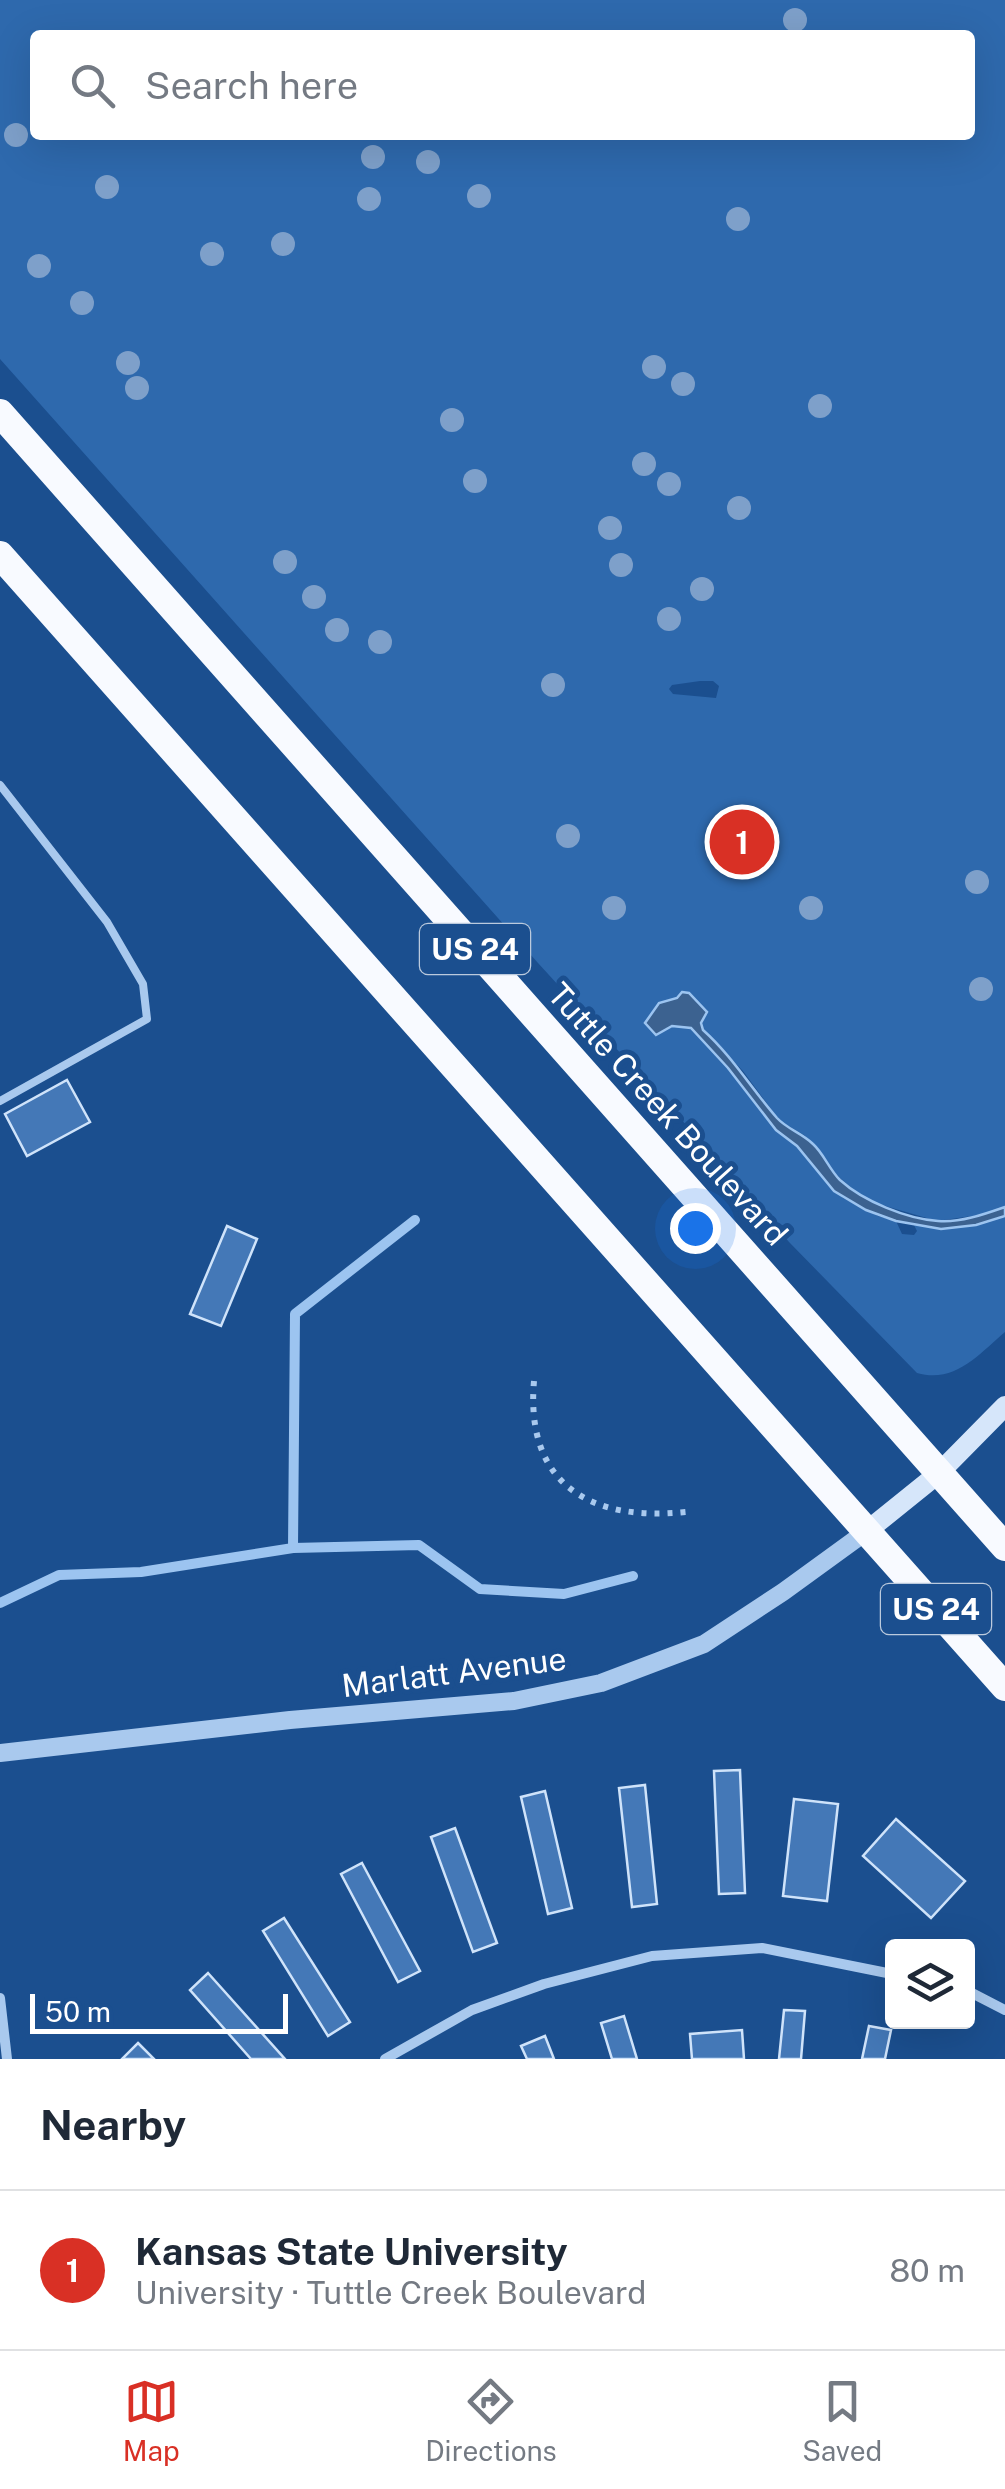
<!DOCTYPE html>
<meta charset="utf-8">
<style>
body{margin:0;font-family:"Public Sans",sans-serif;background:#f6f6f7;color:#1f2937}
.controls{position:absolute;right:30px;bottom:30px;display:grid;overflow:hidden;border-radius:10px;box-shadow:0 10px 40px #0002}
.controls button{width:90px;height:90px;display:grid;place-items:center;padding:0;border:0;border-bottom:2px solid #e0e1e3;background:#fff;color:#1f2937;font:50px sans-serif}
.scale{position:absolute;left:30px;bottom:25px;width:258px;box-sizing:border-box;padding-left:10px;border:5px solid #fff;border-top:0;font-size:28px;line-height:35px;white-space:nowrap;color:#fff;-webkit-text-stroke:8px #1b4f8f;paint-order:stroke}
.you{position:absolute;left:695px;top:1228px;width:35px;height:35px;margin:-25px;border:8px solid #fff;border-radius:50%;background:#1a73e8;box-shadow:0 0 0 15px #1a73e833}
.badge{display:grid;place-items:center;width:65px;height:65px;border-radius:50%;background:#d93025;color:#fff;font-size:32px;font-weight:700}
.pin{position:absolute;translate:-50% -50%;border:5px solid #fff;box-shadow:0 2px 10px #0006}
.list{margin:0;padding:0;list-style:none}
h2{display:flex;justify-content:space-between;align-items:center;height:130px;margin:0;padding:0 40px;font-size:42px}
h2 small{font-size:32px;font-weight:400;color:#747a83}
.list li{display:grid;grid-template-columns:65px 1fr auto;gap:30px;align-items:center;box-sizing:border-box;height:160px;padding:0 40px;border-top:2px solid #e0e1e3}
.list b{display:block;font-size:38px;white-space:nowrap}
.list p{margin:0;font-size:32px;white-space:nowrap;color:#747a83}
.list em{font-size:32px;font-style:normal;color:#747a83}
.icon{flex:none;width:55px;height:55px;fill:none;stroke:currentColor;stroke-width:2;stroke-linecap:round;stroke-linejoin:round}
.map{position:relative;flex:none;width:1005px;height:2059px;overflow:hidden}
.search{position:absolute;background:#fff;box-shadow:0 10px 40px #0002;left:30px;right:30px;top:30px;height:110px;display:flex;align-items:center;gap:25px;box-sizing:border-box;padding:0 35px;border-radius:10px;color:#747a83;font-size:38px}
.sheet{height:290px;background:#fff}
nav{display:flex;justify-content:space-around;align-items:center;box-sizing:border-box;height:140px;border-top:2px solid #e0e1e3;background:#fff;font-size:28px;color:#747a83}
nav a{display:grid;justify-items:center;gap:5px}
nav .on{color:#d93025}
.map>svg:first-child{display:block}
</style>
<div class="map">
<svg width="1005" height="2059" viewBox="0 0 1005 2059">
<rect width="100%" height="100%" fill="#1b4f8f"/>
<path fill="#2e69ad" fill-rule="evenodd" d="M0 0H1005V1207L979 1215 937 1221 875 1203 859 1195 826 1165 817 1148 804 1135 780 1121 743 1071 703 1030 701 1023 706 1016 689 993 655 1007 653 1012 662 1030 679 1025 691 1028 728 1068 776 1130 797 1146 843 1198 878 1216 896 1221 902 1234 914 1235 917 1231 914 1225C947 1230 973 1226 1005 1216V1332C979 1354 955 1384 917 1373L789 1242 732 1175 538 963 0 359ZM35 35H970V135H35ZM700 681H713L719 686 716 698 673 694 669 689 672 685Z"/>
<path fill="#3c6290" stroke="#9cc4f0" stroke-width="2.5" d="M682 992 689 993 707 1012 701 1023 703 1030C732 1056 751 1088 777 1118 787 1129 802 1133 813 1144 824 1154 829 1169 840 1180 863 1201 907 1219 938 1221 960 1223 985 1214 1005 1207V1216L976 1225 941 1229 896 1221 866 1210 834 1191 797 1146 776 1130 728 1068 691 1028 672 1026 656 1035 645 1023 659 1003 677 998Z"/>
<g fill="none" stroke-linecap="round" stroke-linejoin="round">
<path stroke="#9cc4f0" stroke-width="10" d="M293 1548 295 1314 415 1220
M0 1603 59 1575 141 1572 293 1548 419 1545 480 1589 564 1594 633 1576"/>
</g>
<path fill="#4478b7" stroke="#cfe3fa" stroke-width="2.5" d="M67 1080 90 1122 27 1156 5 1114Z
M227 1226 257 1239 221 1326 190 1314Z
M740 1770 745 1893 719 1894 714 1771Z
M645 1785 657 1904 632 1907 619 1788Z
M545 1791 572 1908 548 1914 521 1797Z
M794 1799 838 1804 827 1901 783 1896Z
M896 1819 965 1881 931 1918 863 1856Z
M455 1828 497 1943 473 1952 431 1837Z
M362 1863 420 1971 398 1982 341 1874Z
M284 1918 350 2022 328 2036 263 1931Z
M208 1973 285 2059H251L190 1990Z
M784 2010 805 2011 801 2059H779Z
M624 2016 637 2059H612L601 2023Z
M869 2026 891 2030 885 2059H862Z
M742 2030 744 2059H692L690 2034Z
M545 2036 554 2059H527L521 2046Z
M138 2043 154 2059H122Z"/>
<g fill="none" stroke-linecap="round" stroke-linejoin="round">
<path stroke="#a9c9ee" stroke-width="6" stroke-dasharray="5 8" stroke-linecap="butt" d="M534 1381C525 1485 591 1522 686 1512"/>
<path stroke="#a9c9ee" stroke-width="8" d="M0 785 107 922 143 984 147 1019 0 1101"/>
<path stroke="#a9c9ee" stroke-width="10" d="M968 1991 1005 2010
M0 1998 7 2059
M385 2059 472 2010 544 1984 652 1956 762 1948 892 1974"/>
<path stroke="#a9c9ee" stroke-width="18" d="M0 1753 290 1720 514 1701 601 1683 704 1644 783 1592 867 1531"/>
<path stroke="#d6e6fa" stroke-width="20" d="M867 1531 939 1473 1005 1406"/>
<path stroke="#f8faff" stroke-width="28" d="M0 413 1005 1547
M0 555 1005 1687"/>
</g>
<g fill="#7ea0ca">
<circle cx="795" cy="20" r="12"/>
<circle cx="16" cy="135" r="12"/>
<circle cx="373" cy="157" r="12"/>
<circle cx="428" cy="162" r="12"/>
<circle cx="107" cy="187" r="12"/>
<circle cx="479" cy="196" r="12"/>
<circle cx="369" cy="199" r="12"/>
<circle cx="738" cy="219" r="12"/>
<circle cx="283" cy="244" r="12"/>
<circle cx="212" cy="254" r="12"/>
<circle cx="39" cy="266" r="12"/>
<circle cx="82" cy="303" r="12"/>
<circle cx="128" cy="363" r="12"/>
<circle cx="654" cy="367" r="12"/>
<circle cx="683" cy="384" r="12"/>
<circle cx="137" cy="388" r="12"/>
<circle cx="820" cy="406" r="12"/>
<circle cx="452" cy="420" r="12"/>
<circle cx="644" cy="464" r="12"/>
<circle cx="475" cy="481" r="12"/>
<circle cx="669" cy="484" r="12"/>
<circle cx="739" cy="508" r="12"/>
<circle cx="610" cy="528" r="12"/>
<circle cx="285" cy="562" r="12"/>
<circle cx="621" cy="565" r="12"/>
<circle cx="702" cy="589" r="12"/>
<circle cx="314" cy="597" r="12"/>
<circle cx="669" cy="619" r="12"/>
<circle cx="337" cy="630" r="12"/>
<circle cx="380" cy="642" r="12"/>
<circle cx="553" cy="685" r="12"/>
<circle cx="568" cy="836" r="12"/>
<circle cx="977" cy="882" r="12"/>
<circle cx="614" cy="908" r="12"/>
<circle cx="811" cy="908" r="12"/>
<circle cx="981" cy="989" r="12"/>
</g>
<g text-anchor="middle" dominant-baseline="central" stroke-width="10" stroke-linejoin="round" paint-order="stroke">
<g fill="#1b4f8f" stroke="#bbcadd" stroke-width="2.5">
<rect x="420" y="924" width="110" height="50" rx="8"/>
<rect x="881" y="1584" width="110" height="50" rx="8"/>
</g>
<g font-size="30" font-weight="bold" fill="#fff">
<text x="475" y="949">US 24</text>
<text x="936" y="1609">US 24</text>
</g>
<g font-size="32" fill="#fff" stroke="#1b4f8f">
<text transform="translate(668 1114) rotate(48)">Tuttle Creek Boulevard</text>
<text transform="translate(454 1672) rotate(-7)">Marlatt Avenue</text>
</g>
</g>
</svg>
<div class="controls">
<button><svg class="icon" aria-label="layers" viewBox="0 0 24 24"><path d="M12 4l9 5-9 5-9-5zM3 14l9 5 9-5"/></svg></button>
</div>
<div class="scale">50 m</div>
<div class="you"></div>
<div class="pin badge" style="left:742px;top:842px">1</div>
<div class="search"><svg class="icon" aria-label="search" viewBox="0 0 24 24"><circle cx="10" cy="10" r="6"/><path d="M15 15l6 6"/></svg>Search here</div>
</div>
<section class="sheet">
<h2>Nearby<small></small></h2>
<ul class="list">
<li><span class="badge">1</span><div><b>Kansas State University</b><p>University · Tuttle Creek Boulevard</p></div><em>80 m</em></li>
</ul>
</section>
<nav>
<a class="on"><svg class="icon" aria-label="map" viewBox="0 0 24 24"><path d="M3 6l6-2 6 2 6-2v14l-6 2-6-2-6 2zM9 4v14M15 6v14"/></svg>Map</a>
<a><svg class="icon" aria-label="directions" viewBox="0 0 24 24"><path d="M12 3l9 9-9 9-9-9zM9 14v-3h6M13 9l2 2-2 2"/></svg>Directions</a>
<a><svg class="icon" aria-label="saved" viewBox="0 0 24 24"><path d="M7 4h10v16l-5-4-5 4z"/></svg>Saved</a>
</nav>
